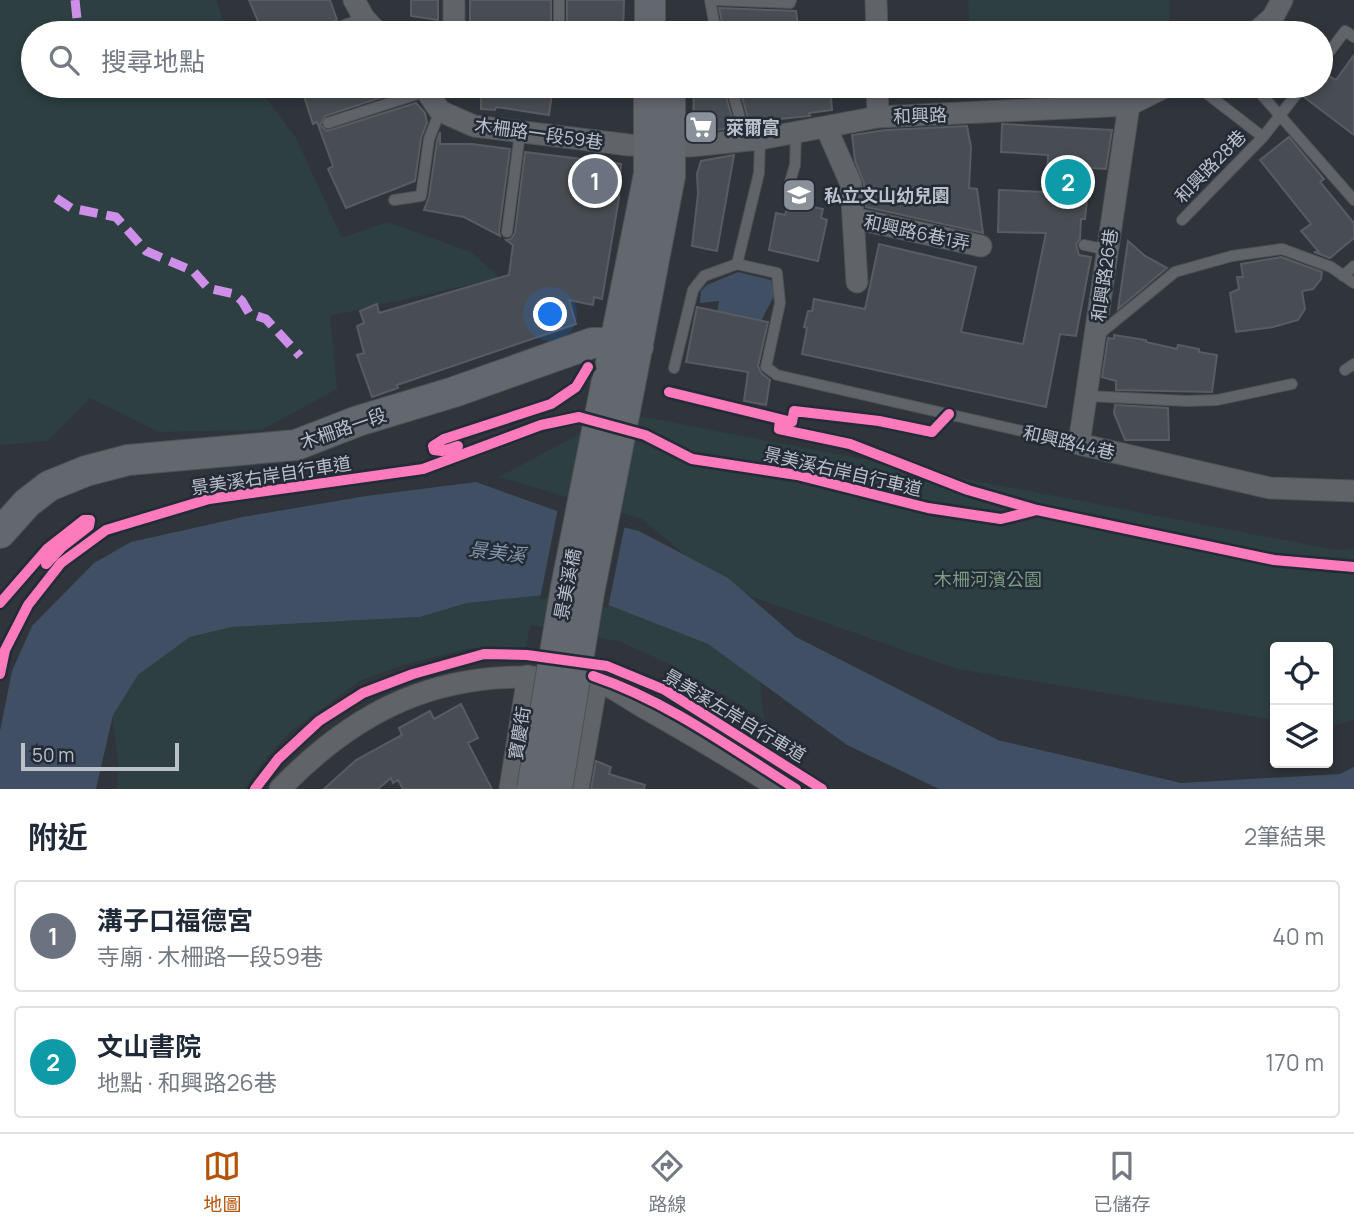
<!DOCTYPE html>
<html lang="zh-TW">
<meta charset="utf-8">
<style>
body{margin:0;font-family:Manrope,"Noto Sans TC",sans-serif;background:#f2f2f3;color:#1f2937}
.controls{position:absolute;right:21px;bottom:21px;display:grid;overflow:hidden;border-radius:7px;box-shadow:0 4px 10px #0003}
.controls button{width:63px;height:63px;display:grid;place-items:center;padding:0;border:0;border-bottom:2px solid #e0e1e3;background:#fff;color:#1f2937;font:35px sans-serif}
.scale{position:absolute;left:21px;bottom:18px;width:158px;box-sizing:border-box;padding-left:7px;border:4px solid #bbc1ca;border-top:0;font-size:19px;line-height:24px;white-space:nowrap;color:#bbc1ca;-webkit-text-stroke:5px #232b36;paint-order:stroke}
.you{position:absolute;left:551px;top:315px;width:24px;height:24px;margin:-18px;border:5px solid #fff;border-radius:50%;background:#1a73e8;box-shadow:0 0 0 10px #1a73e833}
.badge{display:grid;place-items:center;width:46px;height:46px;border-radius:50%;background:#b45309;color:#fff;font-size:23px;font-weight:700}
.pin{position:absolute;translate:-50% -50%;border:4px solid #fff;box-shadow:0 2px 7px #0006}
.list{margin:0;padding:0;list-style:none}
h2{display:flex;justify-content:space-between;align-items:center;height:91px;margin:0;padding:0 28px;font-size:30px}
h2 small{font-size:23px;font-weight:400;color:#747a83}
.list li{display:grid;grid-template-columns:46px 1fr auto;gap:21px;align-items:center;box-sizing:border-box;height:112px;margin:0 14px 14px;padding:0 14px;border:2px solid #e0e1e3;border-radius:7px}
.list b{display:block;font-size:26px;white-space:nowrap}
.list p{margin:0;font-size:23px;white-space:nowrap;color:#747a83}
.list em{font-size:23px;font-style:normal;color:#747a83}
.icon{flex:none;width:38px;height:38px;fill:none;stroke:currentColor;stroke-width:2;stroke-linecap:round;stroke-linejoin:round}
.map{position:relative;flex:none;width:1354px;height:789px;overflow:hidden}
.search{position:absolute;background:#fff;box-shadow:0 4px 10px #0003;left:21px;right:21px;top:21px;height:77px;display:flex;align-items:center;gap:18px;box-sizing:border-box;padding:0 24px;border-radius:38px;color:#747a83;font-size:26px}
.sheet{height:343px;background:#fff}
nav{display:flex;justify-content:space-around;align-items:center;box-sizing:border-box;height:98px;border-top:2px solid #e0e1e3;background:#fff;font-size:19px;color:#747a83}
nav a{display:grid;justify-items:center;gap:4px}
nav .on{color:#b45309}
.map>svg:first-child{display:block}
</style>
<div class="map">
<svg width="1354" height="789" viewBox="0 0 1354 789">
<rect width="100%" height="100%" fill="#2f353b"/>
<path fill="#2d3f41" d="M0 0H217L226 33H33V86H257L296 138 342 238 387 222 471 252 500 278 330 316 337 389 261 430 159 432 90 398 47 441 0 445Z
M968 0H1170L1169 33H1070L1061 31 1054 33H970Z
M597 408 1336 550 1354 549V720L1328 727V647H1275V720L957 669 722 586 642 519 499 477 576 436Z
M575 592 708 644 760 681 764 719 674 666 621 642 531 625 525 648H472L409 663 360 681 290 732 263 762 245 789H116L119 768 112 715 138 675 190 637 232 627 420 617 467 603Z"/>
<path fill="#404f63" d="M738 272 771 280 775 294 761 321 717 312 719 301 700 303 701 291 707 285Z
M476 482 557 511 639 531 728 578 796 637 998 740 1181 783 1340 774 1354 767V789H939L847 745 708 644 575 592 467 603 420 617 232 627 190 637 138 675 113 715 96 789H0V731L12 671 32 626 94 563 131 542 243 517 366 496Z"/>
<path fill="#2f353b" d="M558 508 625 524 608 608 575 595 540 599Z"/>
<path fill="#484d53" stroke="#585c62" stroke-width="2" d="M249 0H330L337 20 320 26 315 33H263Z
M411 0H438V20L411 16Z
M470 0H551V33H470Z
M567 0H624L623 33H567Z
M719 8 796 11 799 33H724Z
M1354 55V135L1304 97 1311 86H1321V71L1336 80Z
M312 86H392L395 93 325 116 320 125 327 131 416 103 425 113 427 123 421 138 415 181 346 208 328 169 333 166 317 122 313 124 302 90Z
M481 86H553L549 115 496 107 495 110 481 109Z
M694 86H723L735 128 698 132 693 126Z
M739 86H830L832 110 809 113 810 116 749 122Z
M1002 124 1112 130 1106 169 1090 168 1085 219H1081L1080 239 1076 244 1079 255 1091 257 1076 336 1060 334 1046 407 802 354 807 328 804 327 808 311H812L814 299 865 309 879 244 976 267 961 332 1023 344 1046 233 998 232 999 190 1046 192 1048 155 1001 152Z
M967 126 971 147 969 188 977 189 983 233 866 207 864 183 855 161 852 135 886 130Z
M440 132V144H472L510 149 499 231 500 236 464 217 424 210 429 197 437 141Z
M1289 137 1324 179 1320 182 1354 223V238L1330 258 1314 252H1319L1301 231 1311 224 1260 160Z
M525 152 621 164 619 198 602 299 594 297 593 305 569 300 576 324 397 385 398 388 372 397 357 355 364 353 357 326 364 323 360 311 377 304 379 313 509 275 513 245 506 240 511 239 515 233Z
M734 155 717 251 692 246 698 194 697 174 701 161Z
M794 203 823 209 821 218 827 220 818 261 769 250 776 213 785 215 787 209 792 211Z
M1128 241 1145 256 1167 268 1118 309Z
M1281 257 1322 272 1321 279 1313 289 1302 291 1305 309 1298 320 1273 327 1236 332 1230 293 1239 289 1237 277H1243L1241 264Z
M697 307 768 322 758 366 761 373 770 380 766 405 744 401 748 372 686 362Z
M1114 335 1146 340V342L1177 349 1178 345 1199 349V352L1217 355 1212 392 1116 390V381L1102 377 1108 338 1114 339Z
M1115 405 1168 408 1169 440H1125L1114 413Z
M461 704 478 738 468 743 492 789H403L398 780 393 783 391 778 378 789H324L356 760 402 735 399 728 430 711 434 719Z
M596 761 611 767 609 774 645 785 644 789H591Z"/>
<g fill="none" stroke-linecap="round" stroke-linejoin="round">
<g stroke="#4d5156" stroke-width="12">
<path id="lane" d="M710 0 716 33
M716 0 790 3 791 0
M323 33 364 18
M559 33V0
M1321 63 1345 31 1354 37
M731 86 746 140
M1197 86 1263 137
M1254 86 1354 200
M328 123 427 91
M790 182 795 165 796 133
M394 200 421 196 429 139 440 111
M1182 220 1263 137 1303 86
M507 232 520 133
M1084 245 1108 250
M737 264 759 173 760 139
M1343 276 1354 266
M1097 336 1175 272 1232 256 1282 249 1331 267 1354 283
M674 368 693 290 704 276 737 264 777 273 780 303 766 367 777 375 1079 444
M1345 370 1354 364
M1087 396 1187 401 1217 400 1292 384"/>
</g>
<g stroke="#4d5156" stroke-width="23">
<path id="street" d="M354 0 364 18 378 33
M876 0 877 33
M454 33V0
M1255 33 1273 17 1282 0
M423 86 440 111 474 126 629 145 690 146 760 139 878 117 1129 105 1167 86
M877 86 878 117
M1129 105 1079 444 1270 488 1354 491
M826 127 851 184 857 282
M853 218 981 246
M280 789C356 710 438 670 549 678 564 679 583 677 597 681 612 686 629 699 643 707 689 733 735 760 780 789
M510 789 528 676
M578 789 597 681"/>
</g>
<g stroke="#4d5156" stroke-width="32">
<path id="secondary" d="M650 33V0
M611 363 649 174V86
M630 385 670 176V86
M0 533 27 503 49 486 86 471 128 460 296 445 358 421 454 392 592 343H615L638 347"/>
</g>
<use href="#lane" stroke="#606368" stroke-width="10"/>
<use href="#street" stroke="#606368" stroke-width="21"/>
<use href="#secondary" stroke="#63676e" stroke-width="30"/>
<g stroke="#4d5156" stroke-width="32" stroke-linecap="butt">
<path id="secondary-bridge" d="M532 789 566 587 607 380
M557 789 589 593 630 385"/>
</g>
<use href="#secondary-bridge" stroke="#63676e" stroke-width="30"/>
<path stroke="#ce8fe9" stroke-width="9" stroke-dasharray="18 9" stroke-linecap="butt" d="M75 0 78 28
M56 198 71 208 116 217 146 251 193 271 208 288 234 294 242 301 249 313 266 319 300 356"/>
<g stroke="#232b36" stroke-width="15">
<path id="cycleway" d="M669 392 792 422 794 411 879 421 932 432 949 414
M780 420 779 429 850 444 968 490 1037 510 1274 560 1354 567
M458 446 442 451 434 450 433 446 444 439 551 404 576 387 588 367
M0 603 47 549 84 520H90L89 526 62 547 46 564
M0 674 5 650 28 605 61 563 106 530 209 499 423 469 541 425 579 417 645 435 692 459 797 475 928 508 1001 519 1037 510
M593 676C667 701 731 748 796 789
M255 789 278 759 319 721 363 693 413 674 484 654 527 655 607 666 665 690 822 789"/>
</g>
<use href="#cycleway" stroke="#fd7abc" stroke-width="10"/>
</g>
<defs>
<g id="supermarket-square" transform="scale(1.75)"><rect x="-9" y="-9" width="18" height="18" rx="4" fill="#8a9098" stroke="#232b36"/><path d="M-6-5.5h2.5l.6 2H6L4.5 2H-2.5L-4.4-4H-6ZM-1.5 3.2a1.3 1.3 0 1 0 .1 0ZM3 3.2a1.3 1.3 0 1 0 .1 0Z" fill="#fff"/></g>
<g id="school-square" transform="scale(1.75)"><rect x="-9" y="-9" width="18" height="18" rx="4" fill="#8a9098" stroke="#232b36"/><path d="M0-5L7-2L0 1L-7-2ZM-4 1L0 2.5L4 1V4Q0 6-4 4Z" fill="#fff"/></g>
</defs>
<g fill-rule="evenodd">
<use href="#supermarket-square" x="701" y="127"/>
<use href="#school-square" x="799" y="195"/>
</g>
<g text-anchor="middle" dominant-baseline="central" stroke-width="5" stroke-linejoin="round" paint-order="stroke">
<g font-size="18" fill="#bbc1ca" stroke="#232b36">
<text transform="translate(920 115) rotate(-2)">和興路</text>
<text transform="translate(539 133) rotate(8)">木柵路一段59巷</text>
<text transform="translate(1210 166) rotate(-46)">和興路28巷</text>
<text transform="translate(917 232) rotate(12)">和興路6巷1弄</text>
<text transform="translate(1104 275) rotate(-82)">和興路26巷</text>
<text transform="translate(343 428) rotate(-19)">木柵路一段</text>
<text transform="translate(1069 442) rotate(13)">和興路44巷</text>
<text transform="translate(843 471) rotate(13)">景美溪右岸自行車道</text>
<text transform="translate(271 475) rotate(-9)">景美溪右岸自行車道</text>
<text transform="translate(567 584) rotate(-79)">景美溪橋</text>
<text transform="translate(735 715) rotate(31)">景美溪左岸自行車道</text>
<text transform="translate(519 733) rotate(-81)">寶慶街</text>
</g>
<g font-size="18" font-weight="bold" fill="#bbc1ca" stroke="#232b36" text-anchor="start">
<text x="726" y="127">萊爾富</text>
<text x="824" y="195">私立文山幼兒園</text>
</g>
<g font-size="18" fill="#7c9d83" stroke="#232b36">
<text x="988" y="579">木柵河濱公園</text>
</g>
<g font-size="19" font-style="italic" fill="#8698ae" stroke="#232b36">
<text transform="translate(497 552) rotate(7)">景美溪</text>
</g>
</g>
</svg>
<div class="controls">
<button><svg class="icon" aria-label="locate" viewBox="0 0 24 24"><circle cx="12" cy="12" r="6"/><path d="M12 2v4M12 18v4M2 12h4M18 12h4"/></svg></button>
<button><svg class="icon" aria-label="layers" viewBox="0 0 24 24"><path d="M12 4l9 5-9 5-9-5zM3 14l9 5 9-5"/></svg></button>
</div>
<div class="scale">50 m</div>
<div class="you"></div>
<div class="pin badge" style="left:595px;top:181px;background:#6b7280">1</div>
<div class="pin badge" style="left:1068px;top:182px;background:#0f9aa8">2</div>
<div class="search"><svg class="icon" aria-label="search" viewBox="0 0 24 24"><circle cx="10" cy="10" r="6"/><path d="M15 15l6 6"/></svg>搜尋地點</div>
</div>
<section class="sheet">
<h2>附近<small>2筆結果</small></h2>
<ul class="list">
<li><span class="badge" style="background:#6b7280">1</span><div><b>溝子口福德宮</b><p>寺廟 · 木柵路一段59巷</p></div><em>40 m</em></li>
<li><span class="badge" style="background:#0f9aa8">2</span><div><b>文山書院</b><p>地點 · 和興路26巷</p></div><em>170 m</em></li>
</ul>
</section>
<nav>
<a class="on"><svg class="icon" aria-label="map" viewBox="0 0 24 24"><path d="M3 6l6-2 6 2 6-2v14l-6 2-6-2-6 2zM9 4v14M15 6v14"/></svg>地圖</a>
<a><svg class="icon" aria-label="directions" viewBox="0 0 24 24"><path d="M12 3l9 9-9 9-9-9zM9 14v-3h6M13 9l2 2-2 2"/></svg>路線</a>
<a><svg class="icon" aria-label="saved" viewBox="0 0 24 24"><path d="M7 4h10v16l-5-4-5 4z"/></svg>已儲存</a>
</nav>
